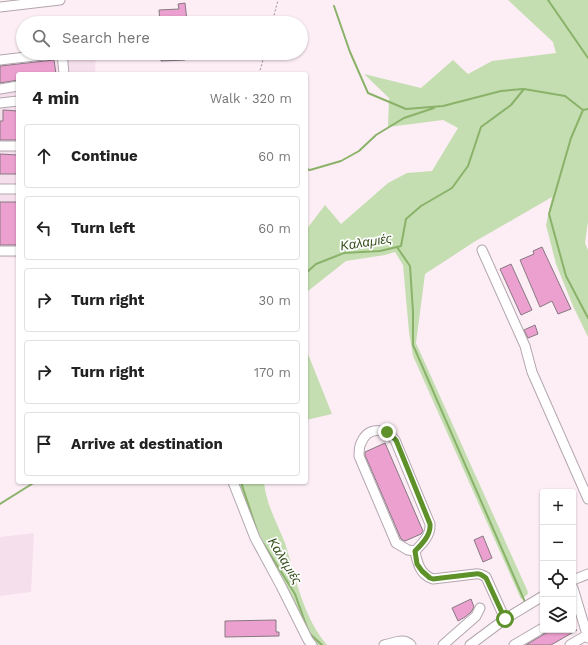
<!DOCTYPE html>
<meta charset="utf-8">
<style>
body{margin:0;font-family:"Work Sans",sans-serif;background:#f6f6f6;color:#222}
.controls{position:absolute;right:12px;bottom:12px;display:grid;overflow:hidden;border-radius:4px;box-shadow:0 1px 3px #0004}
.controls button{width:36px;height:36px;display:grid;place-items:center;padding:0;border:0;border-bottom:1px solid #e0e0e0;background:#fff;color:#222;font:20px sans-serif}
.stop{position:absolute;width:12px;height:12px;margin:-9px;border:3px solid #5e912a;border-radius:50%;background:#fff}
.stop.end{background:#5e912a;border-color:#fff;box-shadow:0 1px 4px #0008}
.list{margin:0;padding:0;list-style:none}
h2{display:flex;justify-content:space-between;align-items:center;height:52px;margin:0;padding:0 16px;font-size:17px}
h2 small{font-size:13px;font-weight:400;color:#767676}
.list li{display:grid;grid-template-columns:26px 1fr auto;gap:12px;align-items:center;box-sizing:border-box;height:64px;margin:0 8px 8px;padding:0 8px;border:1px solid #e0e0e0;border-radius:4px}
.list b{display:block;font-size:15px;white-space:nowrap}
.list em{font-size:13px;font-style:normal;color:#767676}
.icon{flex:none;width:22px;height:22px;fill:none;stroke:currentColor;stroke-width:2;stroke-linecap:round;stroke-linejoin:round}
.map{position:relative;flex:none;width:588px;height:645px;overflow:hidden}
.search{position:absolute;background:#fff;box-shadow:0 1px 3px #0004;left:16px;top:16px;width:292px;height:44px;display:flex;align-items:center;gap:10px;box-sizing:border-box;padding:0 14px;border-radius:22px;color:#767676;font-size:15px}
.panel{position:absolute;background:#fff;box-shadow:0 1px 3px #0004;left:16px;top:72px;width:292px;height:412px;border-radius:4px}
.map>svg:first-child{display:block}
</style>
<div class="map">
<svg width="588" height="645" viewBox="0 0 588 645">
<rect width="100%" height="100%" fill="#fdeef6"/>
<path fill="#f6dfec" d="M35 53H96L95 74H18V258L0 257V57Z
M34 533 31 592 0 596V537Z"/>
<path fill="#c4deb1" d="M508 0H588V222L585 243 588 250V337L573 306 556 264 546 225 552 197 474 242 425 274 416 343 528 592 527 595 521 599 413 356 409 332 403 265 395 252 385 255 346 261 308 291 306 294V230L325 205 341 224 388 183 407 173 432 171 458 128 443 120 388 127 389 98 364 74 421 88 453 60 468 74 492 61 556 53 553 42Z
M306 349 332 414 306 420Z
M238 482H264C266 504 277 523 285 543 296 578 303 617 327 645H317L310 633 259 540Z"/>
<g fill="none" stroke-linecap="round" stroke-linejoin="round">
<path stroke="#8ab269" stroke-width="2" d="M548 0 588 58
M334 6 350 52 368 93 406 109 443 106 501 91 523 89
M583 110 588 109
M306 169 310 170 341 161 359 151 376 135 404 118 434 108
M397 247 410 266 413 312V345L525 602
M306 273 316 264 344 253 380 251 401 246 406 219 421 206 452 188 468 166 481 127 511 105 524 89 565 96 583 110 571 138 549 214 566 276 588 318
M241 482 258 534
M0 504 35 482
M263 543 295 594 309 633 322 645"/>
</g>
<path fill="#eca0cf" stroke="#867981" d="M185 3 187 21H183V23H160L159 10 179 9 178 4Z
M161 53H185V60L161 61Z
M54 60 56 74H18V80L0 83V66Z
M3 110 18 111V140H0V121H3Z
M0 154 18 155V174H0Z
M0 202H18V245H0Z
M542 247 571 309 558 314 552 301 540 307 520 260 534 254 533 251Z
M511 264 532 310 521 315 500 269Z
M535 325 538 334 528 338 524 330Z
M385 443 423 531 421 534 405 541 401 539 365 455V452Z
M483 536 492 558 483 562 474 540Z
M471 599 474 607 471 612 465 617 458 621 452 608Z
M276 620V632H279V636L225 637V621Z
M551 630H577L551 645H526Z"/>
<g fill="none" stroke-linecap="round" stroke-linejoin="round">
<g stroke="#b3a6ae" stroke-width="11">
<path id="minor" d="M0 7 60 0
M62 53 64 74
M0 60 60 53
M0 89 18 86
M0 103 18 101
M0 146H18
M0 189H18
M482 250 525 346 532 372 588 499
M0 251H18
M233 482 255 538 281 586 308 640 312 645
M415 551C422 544 431 535 430 524L395 440C385 428 368 426 361 443 359 447 359 452 359 456L396 543 408 550 415 551C417 562 420 575 433 579L475 574C480 573 482 575 486 577L505 619
M573 580 588 574
M573 588 588 638
M384 645C394 643 404 637 411 645
M443 645 476 616 480 608
M470 645 505 619 543 596
M514 645 543 628
M570 645 587 635"/>
</g>
<path stroke="#968c91" stroke-width="1" stroke-dasharray="2 2" stroke-linecap="butt" d="M272 23 278 0
M259 74 265 53"/>
<use href="#minor" stroke="#fff" stroke-width="9"/>
</g>
<g fill="none" stroke-linecap="round" stroke-linejoin="round">
<path stroke="#5e912a" stroke-width="5" d="M387 432 396 440 430 524C431 535 422 544 415 551L417 564 422 571 430 578 433 579 475 574C480 573 482 575 486 578L505 619"/>
</g>
<g text-anchor="middle" dominant-baseline="central" stroke-width="3.5" stroke-linejoin="round" paint-order="stroke">
<g font-size="13" font-style="italic" fill="#334e1b" stroke="#fff">
<text transform="translate(366 242) rotate(-9)">Καλαμιές</text>
<text transform="translate(285 561) rotate(58)">Καλαμιές</text>
</g>
</g>
</svg>
<div class="controls">
<button>+</button>
<button>−</button>
<button><svg class="icon" aria-label="locate" viewBox="0 0 24 24"><circle cx="12" cy="12" r="6"/><path d="M12 2v4M12 18v4M2 12h4M18 12h4"/></svg></button>
<button><svg class="icon" aria-label="layers" viewBox="0 0 24 24"><path d="M12 4l9 5-9 5-9-5zM3 14l9 5 9-5"/></svg></button>
</div>
<div class="stop" style="left:505px;top:619px"></div>
<div class="stop end" style="left:387px;top:432px"></div>
<div class="search"><svg class="icon" aria-label="search" viewBox="0 0 24 24"><circle cx="10" cy="10" r="6"/><path d="M15 15l6 6"/></svg>Search here</div>
<section class="panel">
<h2>4 min<small>Walk · 320 m</small></h2>
<ul class="list">
<li><svg class="icon" aria-label="ahead" viewBox="0 0 24 24"><path d="M12 20V5M6 11l6-6 6 6"/></svg><div><b>Continue</b></div><em>60 m</em></li>
<li><svg class="icon" aria-label="left" viewBox="0 0 24 24"><path d="M17 20v-9H6M10 6l-5 5 5 5"/></svg><div><b>Turn left</b></div><em>60 m</em></li>
<li><svg class="icon" aria-label="right" viewBox="0 0 24 24"><path d="M7 20v-9h11M14 6l5 5-5 5"/></svg><div><b>Turn right</b></div><em>30 m</em></li>
<li><svg class="icon" aria-label="right" viewBox="0 0 24 24"><path d="M7 20v-9h11M14 6l5 5-5 5"/></svg><div><b>Turn right</b></div><em>170 m</em></li>
<li><svg class="icon" aria-label="arrive" viewBox="0 0 24 24"><path d="M6 21V4h12l-3 4 3 4H6"/></svg><div><b>Arrive at destination</b></div></li>
</ul>
</section>
</div>
